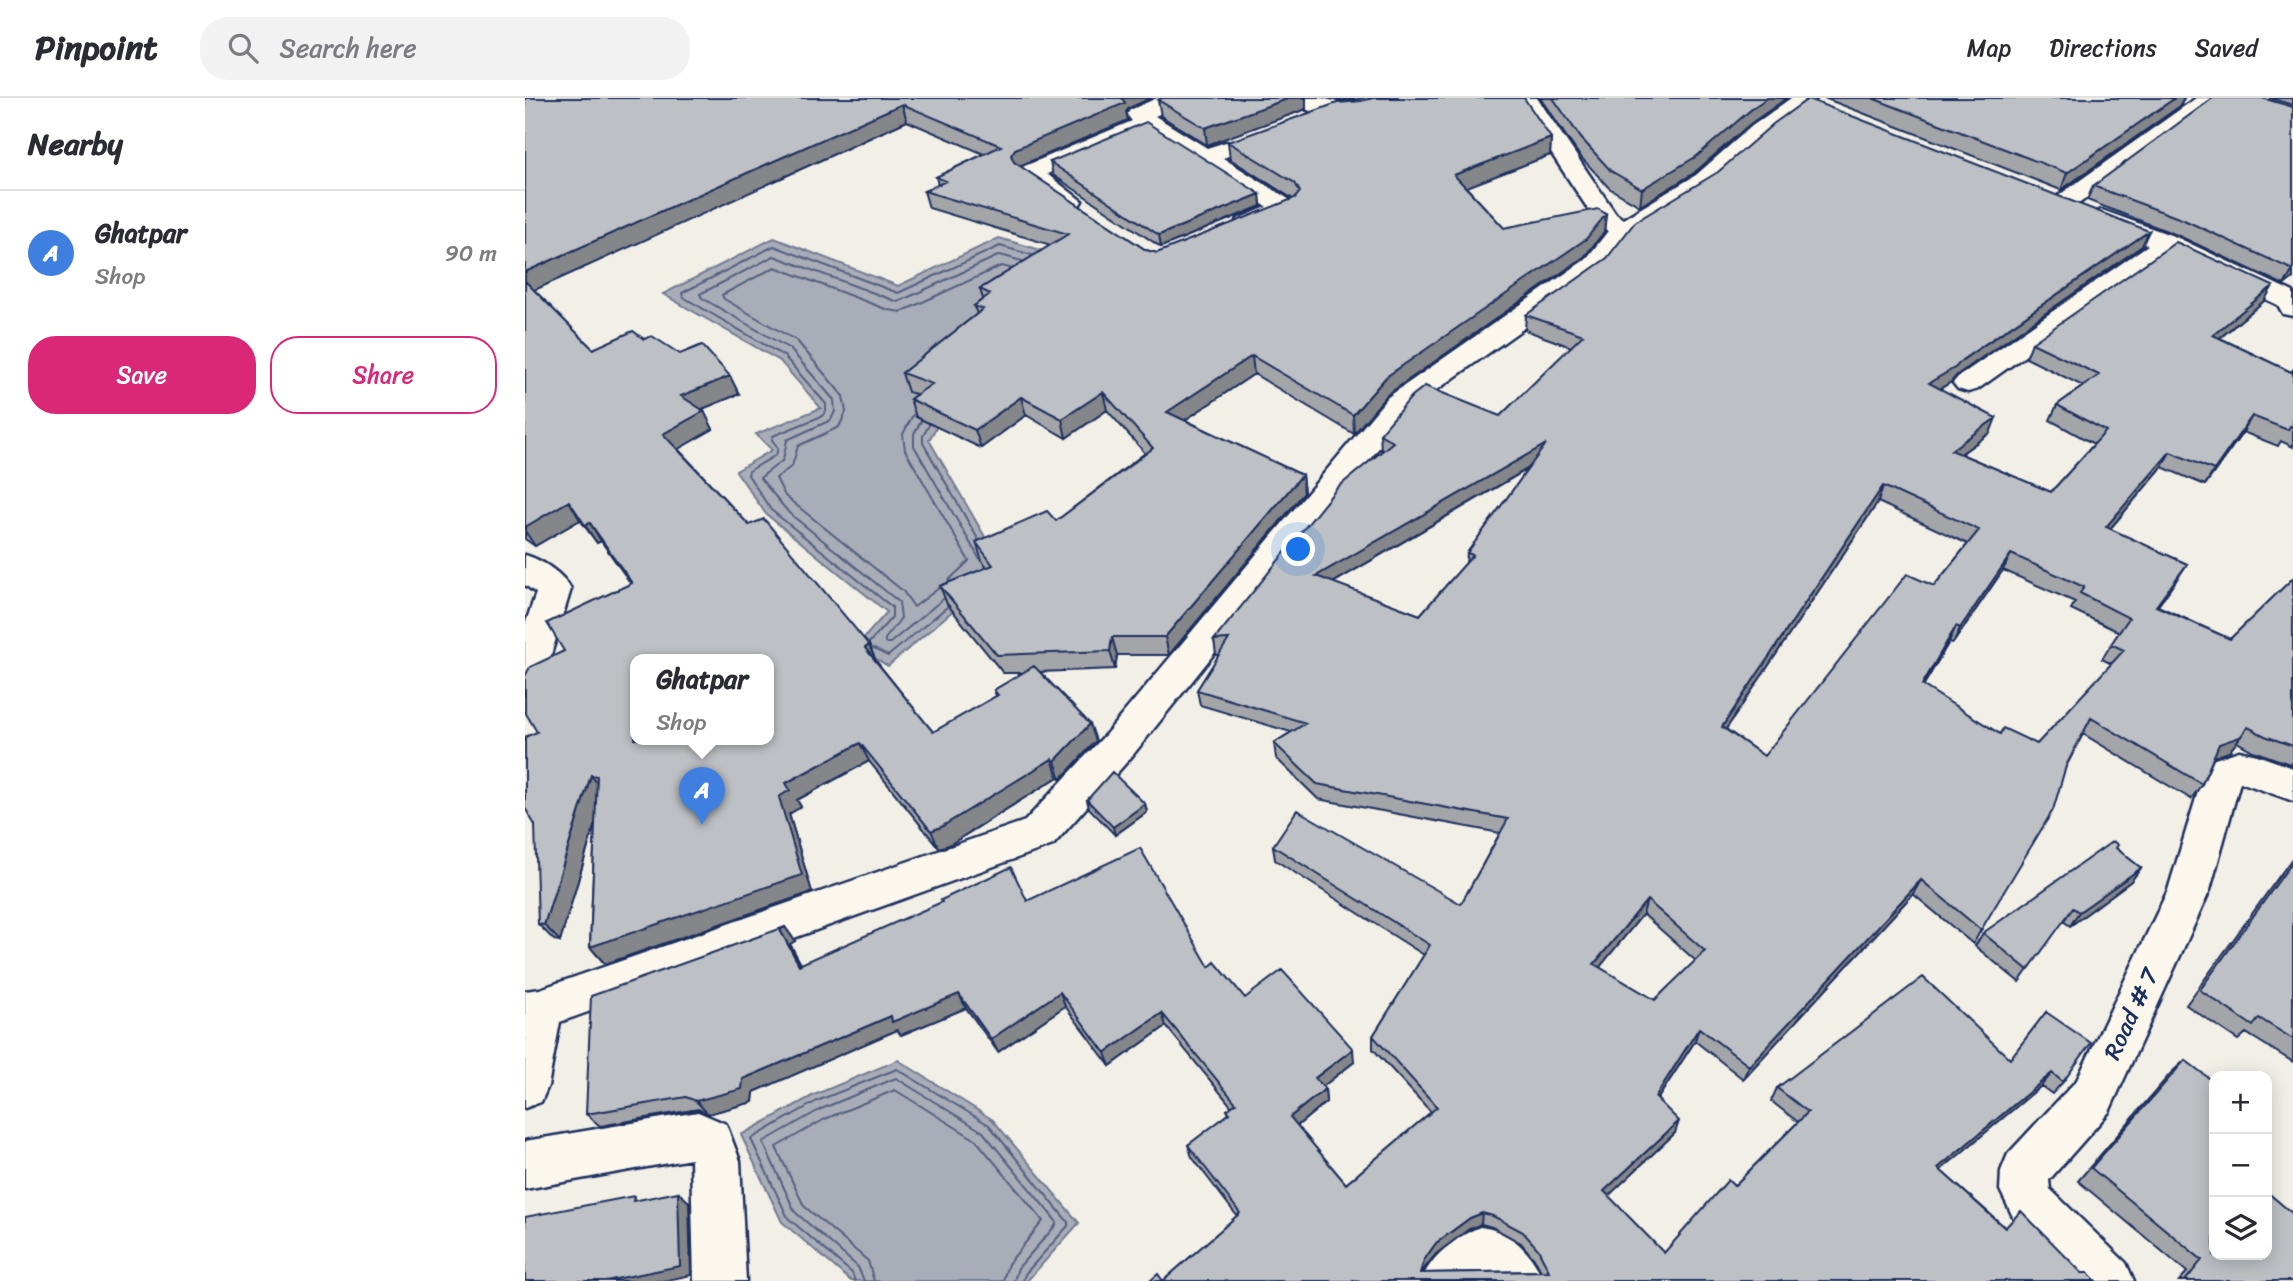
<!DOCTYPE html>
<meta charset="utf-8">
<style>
body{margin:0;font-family:Sriracha,sans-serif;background:#f2f2f3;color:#2b2b33}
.controls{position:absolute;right:21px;bottom:21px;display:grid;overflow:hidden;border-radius:14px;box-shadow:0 4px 18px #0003}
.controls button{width:63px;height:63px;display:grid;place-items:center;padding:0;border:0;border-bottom:2px solid #e1e1e2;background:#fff;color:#2b2b33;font:35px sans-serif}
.you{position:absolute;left:774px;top:452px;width:24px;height:24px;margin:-18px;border:5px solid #fff;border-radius:50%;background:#1a73e8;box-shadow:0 0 0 10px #1a73e833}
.badge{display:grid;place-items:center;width:46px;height:46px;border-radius:50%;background:#db2777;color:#fff;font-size:23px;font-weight:700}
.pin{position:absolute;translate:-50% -58px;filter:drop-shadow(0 2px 4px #0008)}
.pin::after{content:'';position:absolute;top:37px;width:24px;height:21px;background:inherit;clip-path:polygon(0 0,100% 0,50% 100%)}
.popup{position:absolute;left:105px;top:556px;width:144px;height:91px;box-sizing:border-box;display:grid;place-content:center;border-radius:14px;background:#fff;filter:drop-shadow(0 2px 5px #0005);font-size:23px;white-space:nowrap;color:#7c7c81}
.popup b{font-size:26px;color:#2b2b33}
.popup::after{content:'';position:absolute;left:50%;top:100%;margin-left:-14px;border:14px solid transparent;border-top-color:#fff}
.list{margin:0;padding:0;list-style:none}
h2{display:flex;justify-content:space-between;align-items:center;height:91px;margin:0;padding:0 28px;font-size:30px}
h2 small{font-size:23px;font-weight:400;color:#7c7c81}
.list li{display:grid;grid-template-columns:46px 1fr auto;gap:21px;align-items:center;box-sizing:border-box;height:126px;padding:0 28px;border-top:2px solid #e1e1e2}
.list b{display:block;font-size:26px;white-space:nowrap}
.list p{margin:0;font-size:23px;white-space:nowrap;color:#7c7c81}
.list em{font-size:23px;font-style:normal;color:#7c7c81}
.actions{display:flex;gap:14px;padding:21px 28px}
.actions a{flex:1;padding:16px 0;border:2px solid #db2777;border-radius:28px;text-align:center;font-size:24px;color:#db2777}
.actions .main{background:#db2777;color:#fff}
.icon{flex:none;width:38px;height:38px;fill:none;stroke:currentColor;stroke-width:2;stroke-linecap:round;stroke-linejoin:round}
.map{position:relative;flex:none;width:1768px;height:1183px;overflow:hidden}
header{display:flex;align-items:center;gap:42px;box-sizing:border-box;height:98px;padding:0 35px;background:#fff;border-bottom:2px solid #e1e1e2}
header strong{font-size:33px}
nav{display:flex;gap:38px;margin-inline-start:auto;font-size:24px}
.search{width:490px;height:63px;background:#f2f2f3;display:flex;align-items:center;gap:18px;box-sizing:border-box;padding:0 24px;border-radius:28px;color:#7c7c81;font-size:26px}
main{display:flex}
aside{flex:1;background:#fff}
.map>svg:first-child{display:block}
</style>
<header>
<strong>Pinpoint</strong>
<div class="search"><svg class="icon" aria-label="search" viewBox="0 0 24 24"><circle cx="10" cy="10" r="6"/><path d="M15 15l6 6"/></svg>Search here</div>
<nav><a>Map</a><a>Directions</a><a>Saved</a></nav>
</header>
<main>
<aside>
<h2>Nearby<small></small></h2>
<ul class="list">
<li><span class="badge" style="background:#3f7fe0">A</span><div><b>Ghatpar</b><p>Shop</p></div><em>90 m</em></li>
</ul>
<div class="actions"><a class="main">Save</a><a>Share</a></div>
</aside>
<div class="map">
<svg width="1768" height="1183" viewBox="0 0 1768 1183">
<rect width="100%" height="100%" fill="#f2efe6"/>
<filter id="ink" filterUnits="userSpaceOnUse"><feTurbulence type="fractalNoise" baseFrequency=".0143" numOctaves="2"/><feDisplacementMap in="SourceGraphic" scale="14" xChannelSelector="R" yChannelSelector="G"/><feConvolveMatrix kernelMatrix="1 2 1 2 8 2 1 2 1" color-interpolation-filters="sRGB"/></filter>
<g filter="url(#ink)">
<path fill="#a9adb7" stroke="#707b93" stroke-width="2" d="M249 140 373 188 474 140 647 190 422 311 404 342 478 470 363 568 331 549 362 514 241 416 211 373 247 352 231 336 296 310 255 263 138 196Z
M373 962 468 1022 554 1125 502 1183H326L257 1124 216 1037 289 997Z"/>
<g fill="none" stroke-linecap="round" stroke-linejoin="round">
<path stroke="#546182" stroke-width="2" d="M388 317 378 336 380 352 444 463 423 483
M396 323 389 336V348L454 460
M404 327 398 338V345L453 441
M414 490 389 509 378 493 260 398 251 380 267 368 273 348 314 329 321 314 318 298 272 243 199 201 197 197 250 169 363 212 376 214 476 168 485 170
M418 501 365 545H360V541L376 520 374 504 264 415 235 380 258 362 262 342 306 322 310 313 309 302 265 251 177 200 175 196 249 158 373 204 475 157 497 163
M344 545 367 519V509L246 412 223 377 224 373 251 357 253 350 247 342 248 338 297 318 301 313V306L259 258 158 199 157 195 249 148 373 195 475 148 507 157
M347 550 363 558 422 509
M330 1183 327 1175 263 1120 226 1041 292 1003 372 971 464 1027 543 1124V1128L500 1176 498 1183
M339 1183 333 1169 270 1114 238 1044 296 1011 371 980 458 1034 531 1123V1127L493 1170 489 1183
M349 1183 343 1163 279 1108 251 1049 300 1021 370 992 451 1042 518 1123 483 1166 478 1183"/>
<g stroke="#1b2f5e" stroke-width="5">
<path id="minor" d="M632 0H662L659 5 630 18 682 50 701 44 709 46 713 51 709 56 698 60 770 105 774 110 770 115C753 123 732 136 713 131L709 126 713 121 742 109 623 33 522 76 557 103 554 108 545 110 536 108 492 75 495 70 607 23 602 17 605 12Z
M767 0H797L820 6 842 0H872C855 25 784 25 767 0Z
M990 0H1012L1091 116 1098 121 1171 77 1227 28 1266 0H1292L1243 38 1189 87 1106 137 1079 173 885 311 607 658 528 747 35 924 23 988 16 1004 0 1010V893L15 891 500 723 581 636 863 299 1061 161 1083 133 1073 126Z
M1671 0H1697L1548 110 1539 112 1530 110 1527 105 1530 100Z
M1577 112 1651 139 1768 194V218L1758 216 1753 207 1644 156 1453 291 1443 294 1433 291 1428 285 1433 279 1623 147 1568 125 1564 120 1568 115Z
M0 457C17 462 37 475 46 491L18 583 13 593 0 597V527L11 495 0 487Z
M1714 653 1732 657 1768 670V703L1715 684 1685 792 1584 1014 1524 1082 1525 1091 1601 1165 1609 1183H1547L1491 1125 1475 1092 1476 1073 1483 1056 1552 982 1643 792 1679 674 1684 663Z
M173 1014 201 1026 215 1063 221 1183H169L166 1061 0 1091V1043Z
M955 1129C987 1133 1006 1154 1019 1183H896C907 1157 929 1140 955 1129Z"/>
</g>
<use href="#minor" fill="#fbf7ec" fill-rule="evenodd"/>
</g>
<path fill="#a3a5a9" stroke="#1b2f5e" stroke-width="2" fill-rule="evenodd" d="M0 0 604 10 601 14 603 22 494 68 621 152 632 155 768 101 705 61 703 44 1026 40 1025 57 941 89 979 130 1081 116 1079 134 1059 159 862 297 829 336 729 276 660 322 777 377 779 395 644 557H592L590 571 515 574 565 626 571 643 536 681 533 679 424 747 414 750 344 663 272 702 276 709 264 716 287 794 80 866 65 849 70 726 35 843 29 842 13 826 12 634 39 553 106 486 76 443 72 445 55 422 10 448 0 441ZM382 23 459 56 411 79 413 87 399 93 404 110 526 147 455 191 458 201 449 208 452 216 377 275 383 294 391 296 385 301 391 319 456 350 501 317 541 340 582 312 620 355 531 423 451 444 457 463 462 470 415 488 422 506 478 575H498L469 592 471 598 408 634 351 563 344 547 224 427 153 351 188 331 177 311 214 296 119 241 68 251 9 192Z
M806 0H830L816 3Z
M1015 0H1262L1225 26 1169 75 1115 108 1084 90 1054 57Z
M1299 0H1659L1655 8 1536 92Z
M1744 0H1768V7Z
M633 2 781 11 682 47 636 18Z
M1768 9V180L1759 187 1652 137 1562 102 1568 88Z
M525 64 735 96 736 108 636 149 528 77Z
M1617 148 1432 277 1426 284 1415 291 1465 335 1436 356 1526 394 1569 346 1525 322 1532 307 1558 288 1501 260 1507 245 1739 203 1695 240 1766 274 1768 272V349L1756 343 1753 348 1718 334 1680 387 1637 369 1585 431 1662 466 1652 481 1633 508 1705 541 1768 480V664L1765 666 1728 653 1712 644 1704 654 1689 659 1677 686 1666 701 1558 636 1456 832 1448 846 1388 796 1218 981 1170 943 1132 1002 1150 1035 1083 1098 1139 1155 1209 1088 1273 1024 1246 1003 1252 990 1485 961 1521 914 1538 984 1527 996 1516 988 1415 1072 1480 1129 1557 1175 638 1183 712 1118 667 1059 663 1047 704 1016 702 1012 707 1009 641 928 585 968 540 908 473 954 441 910 376 937 372 932 229 994 228 1004 183 1016 173 1011 75 1028 61 1016 260 829 270 843 265 846 276 866 502 803 684 869 720 900 829 964 797 989 800 991 801 1004 772 1028 821 1086 906 1014 848 951V938L899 857 750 762 748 748 936 806 975 735 793 701 751 660 749 645 766 634 675 607 672 592 694 557H691L689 542 858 353 856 352 855 336 975 318 1046 249 1000 232 1001 217ZM1003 371 942 455 941 465 895 517 808 485ZM1353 404 1443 446 1409 488 1239 658 1201 631ZM1478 472 1550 504 1546 511 1594 534 1577 561 1587 566 1512 646 1475 636 1398 588 1424 544 1428 545ZM1118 816 1171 863 1130 902 1074 869ZM956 1126 967 1129 996 1145 1010 1162 1016 1173 898 1175 911 1156 944 1131Z
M562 702 620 706 622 714 590 737 564 710Z
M1591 750 1616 770 1606 783 1545 828 1538 823 1494 884 1450 848 1458 835Z
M1768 759V964L1721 935 1713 942 1661 907Z
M1660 962 1689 1157 1768 1183H1654L1662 1174 1553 1083 1646 975Z"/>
<path fill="#848689" stroke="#1b2f5e" stroke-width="2" d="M597 0H626L604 10 601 14 603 22 494 68 490 74 486 57 490 51Z
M765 0H781V11L682 47 680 30Z
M816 0H830L816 3Z
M1242 0H1262L1225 26 1169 75 1115 108 1117 91Z
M1650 0H1659L1655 8 1536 92 1542 75Z
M377 6 382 23 3 195 0 189V174Z
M1026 40 1025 57 929 94V77Z
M735 96 736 108 636 149 634 137Z
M1081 116 1079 134 1059 159 862 297 829 336 828 317 861 279Z
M1624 133 1617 148 1432 277 1426 284 1399 300 1404 285Z
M1768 172V180L1759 187Z
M1748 188 1739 203 1680 252 1688 237Z
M727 258 729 276 645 332 642 314Z
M205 278 214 296 165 316 156 298Z
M578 294 582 312 541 340 537 321Z
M496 299 501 317 456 350 450 332Z
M179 313 188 331 148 354 138 336Z
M1727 318 1718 334 1680 387 1689 372Z
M1471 320 1465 335 1420 367 1426 352Z
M1021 346 1019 361 792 494 791 478Z
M1645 354 1637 369 1573 445 1581 429Z
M777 377 779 395 644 557 640 539Z
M1358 388 1353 404 1193 643 1197 629Z
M44 403 55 422 10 448 0 433V429Z
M65 425 76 443 72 445 60 427Z
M1486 456 1478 472 1428 545 1435 530Z
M1662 466 1652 481 1622 523 1631 508Z
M1431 528 1424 544 1390 602 1397 587Z
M587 539 592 557 590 571 585 553Z
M344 547 352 566 340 550Z
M565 626 571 643 536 681 530 663Z
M1723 629 1704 654 1683 661 1694 646Z
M335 645 344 663 272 702 276 709 264 716 287 794 80 866 65 849 254 699 261 685Z
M527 661 533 679 424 747 414 750 406 733Z
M66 677 79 695 35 843 19 827Z
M620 706 622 714 590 737 588 729Z
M1616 770 1606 783 1545 828 1554 814Z
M1396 782 1388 796 1218 981 1224 968Z
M1122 802 1118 816 1066 880 1069 866Z
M260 829 270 843 265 846 283 880 274 867 255 832Z
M535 894 540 908 473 954 466 941Z
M434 896 441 910 376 937 372 932 229 994 228 1004 183 1016 171 1003 218 981 366 918Z
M637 915 641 928 585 968 580 955Z
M1174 930 1170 943 1125 1012 1130 999Z
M828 951 829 964 792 993 790 980Z
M1527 975 1516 988 1404 1082 1413 1070Z
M800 991 801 1004 767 1032 765 1019Z
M1154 1023 1150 1035 1076 1105 1079 1093Z
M153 1094 164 1104 166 1177 138 1183H81Z
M957 1115 956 1126 944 1131 911 1156 898 1172 895 1183V1175L899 1162 911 1145 945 1120Z"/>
<path fill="#bdc0c4" stroke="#1b2f5e" stroke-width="2" fill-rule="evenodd" d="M0 0H597L600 5 490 51 486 57 489 64 621 152 632 155 770 100 775 94 770 85 703 44 812 5 836 3 848 0H999L1026 40 929 77 979 130 1073 111 1081 116 1061 141 861 279 828 317 727 258 642 314 777 377 640 539H587L585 553 472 557 415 488 468 467 451 444 522 413 531 423 628 350 578 294 537 321 496 299 450 332 385 301 407 286 377 275 458 211 449 208 465 196 455 191 543 136 399 93 421 83 411 79 476 48 377 6 0 174Z
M637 0H765L680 30 633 2Z
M1028 0H1242L1229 9 1172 58 1117 91 1086 73 1056 40Z
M1347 0H1650L1542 75Z
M1688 0H1737L1768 9V172L1659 122 1568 88Z
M1283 1 1624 133 1437 262 1431 269 1404 285 1471 320 1426 352 1526 394 1581 333 1532 307 1574 277 1507 245 1651 144 1748 188 1688 237 1766 274 1768 272V329L1765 328 1763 332 1727 318 1689 372 1645 354 1581 429 1662 466 1631 508 1705 541 1768 480V648L1740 638 1723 629 1715 639 1694 646 1677 686 1566 620 1541 668 1528 712 1456 832 1396 782 1224 968 1174 930 1130 999 1154 1023 1079 1093 1139 1155 1203 1082 1209 1088 1283 1014 1252 990 1398 879 1485 961 1521 914 1566 945 1538 984 1527 975 1413 1070 1480 1130 1496 1113 1557 1175H1563L1571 1183H625L633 1176 638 1183 715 1115 663 1047 705 1015 702 1012 711 1005 637 915 580 955 535 894 466 941 434 896 367 924 366 918 218 981 217 991 171 1003 161 999 61 1016 66 898 260 829 255 832 274 867 417 804 416 802 486 769 502 803 615 750 684 869 690 864 720 900 757 872 828 951 790 980 800 991 765 1019 821 1086 912 1009 848 938 905 847 748 748 772 712 936 806 983 721 792 686 749 645 781 625 672 592 704 541 689 542 812 390 868 344 855 336 887 298 900 288 975 318 1058 237 1001 217 1082 160 1110 124 1193 74 1248 26ZM1021 346 942 455 948 457 895 517 791 478ZM1358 388 1454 432 1409 488 1382 476 1239 658 1197 629ZM1486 456 1559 489 1555 495 1604 520 1586 546 1599 552 1512 646 1478 630 1475 636 1397 587 1431 528 1435 530ZM1122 802 1180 853 1130 902 1069 866ZM957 1115 968 1118 998 1134 1013 1151 1024 1173 895 1175 899 1162 911 1145 945 1120Z
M621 24 735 96 634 137 525 64Z
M0 183 68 251 108 233 119 241 127 238 155 256 177 247 205 278 156 298 179 313 138 336 224 427 239 421 344 547 340 550 408 634 473 597 469 592 509 568 565 626 530 663 527 661 416 729 406 733 335 645 261 685 265 692 254 699 277 777 65 849 72 678 66 677 19 827 13 826 10 727 0 710V639L12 634 0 614V578L5 569 39 553 22 525 107 485 65 425 60 427 44 403 0 429ZM110 561H243V641H110Z
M587 674 620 706 588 729 562 702Z
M1588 743 1593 747 1591 750 1616 770 1554 814 1548 810 1503 872 1458 835Z
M1768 763V941L1734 920 1728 928 1675 892Z
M1660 962 1689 984V1157H1742V1094L1768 1116V1183H1660L1677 1162 1566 1070Z
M153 1094 155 1168 81 1183H0V1119L109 1098 108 1103Z"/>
</g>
<g text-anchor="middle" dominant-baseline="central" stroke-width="7" stroke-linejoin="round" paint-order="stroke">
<g font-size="24" fill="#1b2f5e" stroke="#fbf7ec">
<text transform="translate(1606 916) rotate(-65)">Road # 7</text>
</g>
</g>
</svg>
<div class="controls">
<button>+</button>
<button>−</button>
<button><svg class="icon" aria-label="layers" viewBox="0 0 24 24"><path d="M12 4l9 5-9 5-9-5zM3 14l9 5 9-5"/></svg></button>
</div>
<div class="you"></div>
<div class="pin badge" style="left:177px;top:727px;background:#3f7fe0">A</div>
<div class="popup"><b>Ghatpar</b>Shop</div>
</div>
</main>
